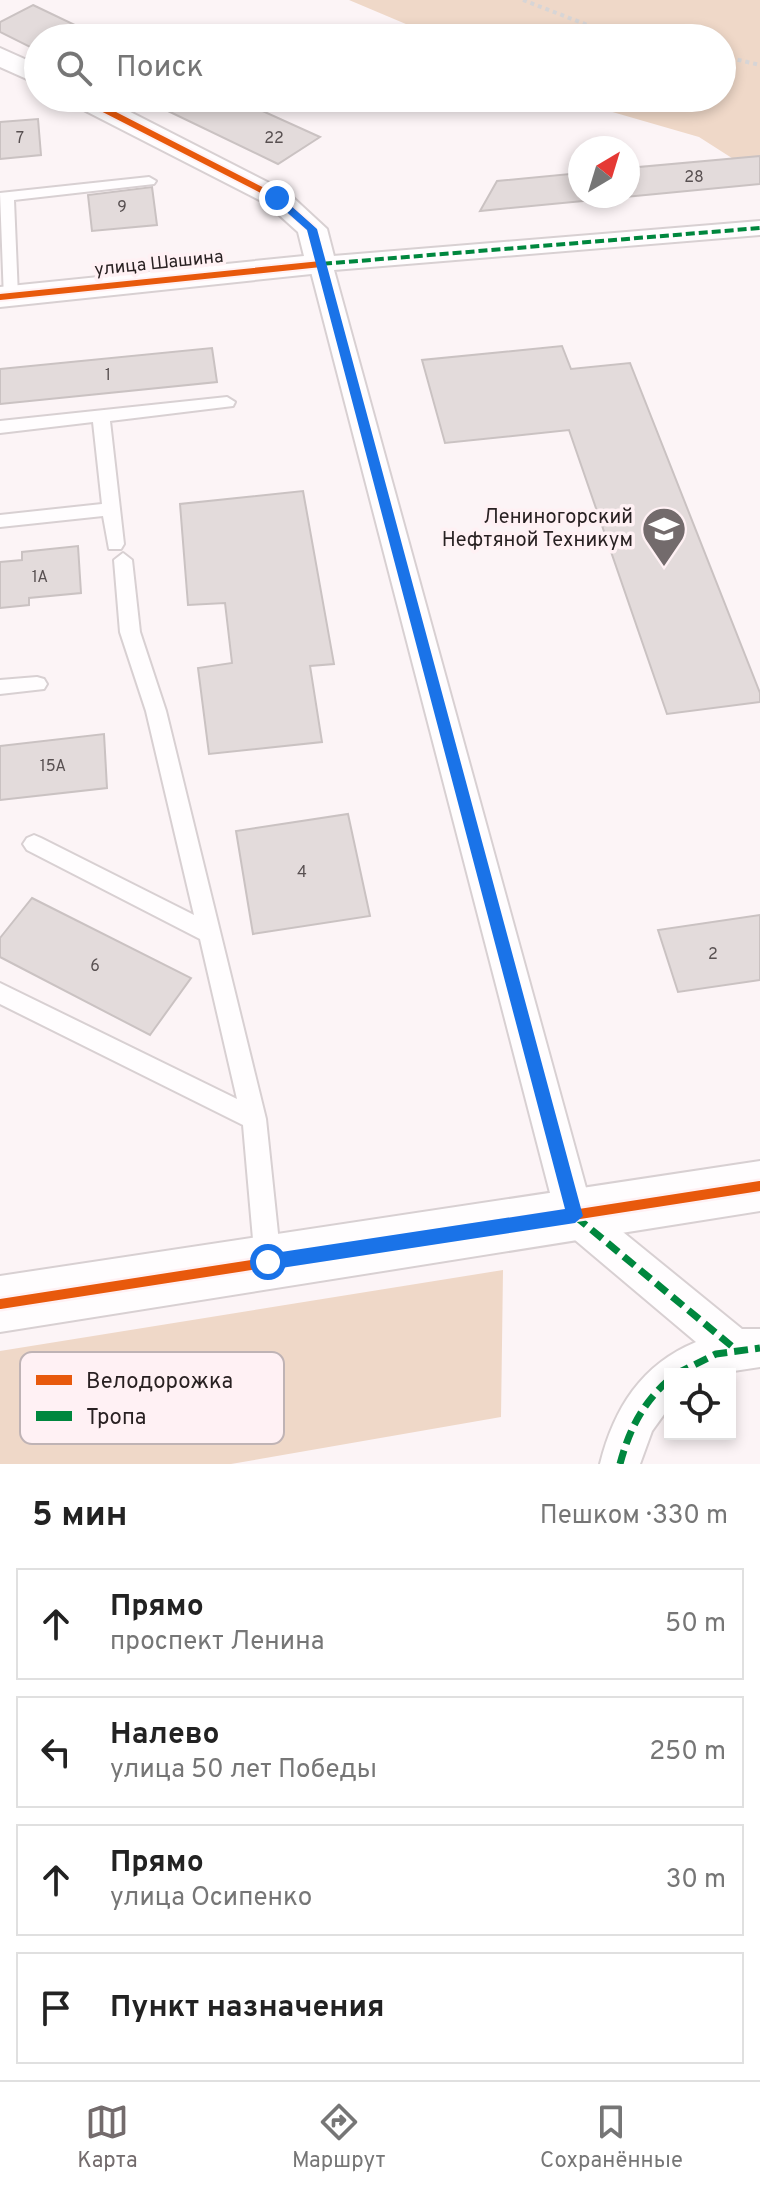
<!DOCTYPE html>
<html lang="ru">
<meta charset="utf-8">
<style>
body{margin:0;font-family:Overpass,sans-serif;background:#f6f6f6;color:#222}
.controls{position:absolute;right:24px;bottom:24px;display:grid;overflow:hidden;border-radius:0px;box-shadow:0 4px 12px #0003}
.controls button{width:72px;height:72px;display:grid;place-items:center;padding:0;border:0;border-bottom:2px solid #e0e0e0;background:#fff;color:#222;font:40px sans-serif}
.compass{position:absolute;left:568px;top:136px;width:72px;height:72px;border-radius:50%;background:#fff;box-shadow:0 4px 12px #0003;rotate:38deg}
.stop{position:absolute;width:24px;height:24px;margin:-18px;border:6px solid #1a73e8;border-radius:50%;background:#fff}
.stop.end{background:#1a73e8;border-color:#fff;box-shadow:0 2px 8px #0008}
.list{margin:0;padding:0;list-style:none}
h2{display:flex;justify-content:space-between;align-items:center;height:104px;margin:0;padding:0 32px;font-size:34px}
h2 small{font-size:26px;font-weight:400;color:#767676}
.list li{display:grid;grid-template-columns:52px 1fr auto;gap:24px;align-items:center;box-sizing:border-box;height:112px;margin:0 16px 16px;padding:0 16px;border:2px solid #e0e0e0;border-radius:0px}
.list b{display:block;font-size:30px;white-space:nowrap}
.list p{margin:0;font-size:26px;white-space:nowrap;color:#767676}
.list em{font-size:26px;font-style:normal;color:#767676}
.icon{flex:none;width:44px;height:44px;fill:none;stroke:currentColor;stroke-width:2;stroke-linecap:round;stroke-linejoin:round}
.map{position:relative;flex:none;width:760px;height:1464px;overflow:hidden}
.search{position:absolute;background:#fff;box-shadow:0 4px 12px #0003;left:24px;right:24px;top:24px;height:88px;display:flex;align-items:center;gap:20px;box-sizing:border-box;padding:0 28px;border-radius:44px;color:#767676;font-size:30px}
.sheet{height:616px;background:#fff}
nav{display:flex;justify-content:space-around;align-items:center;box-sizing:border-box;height:112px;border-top:2px solid #e0e0e0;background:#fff;font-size:22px;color:#767676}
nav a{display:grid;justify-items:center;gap:4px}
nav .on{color:#736b6c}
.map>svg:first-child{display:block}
</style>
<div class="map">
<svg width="760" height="1464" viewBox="0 0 760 1464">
<rect width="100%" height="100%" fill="#fcf4f6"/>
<path fill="#efd8c8" d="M349 0H760V176L699 137 564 98H722V38H439Z
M503 1270 501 1417 231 1464H0V1351Z"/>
<path fill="#e3dbdb" stroke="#cac2c2" stroke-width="2" d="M33 5 75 25 51 38H38V45L32 48 0 32V22Z
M141 98H234L320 137 278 164Z
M38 119 41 155 0 159V122Z
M760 156V184L480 211 497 181 580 173V196H628V168Z
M152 187 157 225 92 231 88 195Z
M562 346 571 369 630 363 760 693V702L667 714 569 430 445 443 422 360Z
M212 348 217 382 0 404V369Z
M303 491 334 664 310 666 322 742 209 754 198 668 232 663 225 603 188 605 180 504Z
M78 546 81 593 29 598V605L0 608V562L22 560V552Z
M104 734 107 788 0 800V746Z
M348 814 370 916 253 934 236 831Z
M32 898 191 978 150 1035 0 957V938Z
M760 915V980L678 992 658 930Z"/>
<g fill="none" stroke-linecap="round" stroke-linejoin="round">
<g stroke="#d8d0d2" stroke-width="4">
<path id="service" d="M149 177 156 181 154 184 14 200 18 296 10 301 4 299 0 193Z
M227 397 235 402 233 406 110 421 124 544 121 549H109L103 516 0 527V515L102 504 93 422 0 433V421Z
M123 553 132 560 140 632 166 711 266 1119 281 1262 277 1271 268 1274 259 1271 255 1262 243 1125 0 1004V983L237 1099 200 939 27 850 23 844 27 838 34 835 41 838 194 915 146 711 120 632 114 560Z
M37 677 44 679 47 684 44 689 0 694V680Z"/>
</g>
<g stroke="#d8d0d2" stroke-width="4">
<path id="pedestrian" d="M760 221V235L334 270 591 1206 742 1329H760V1367L714 1374H670V1406L652 1431 640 1464H600C614 1408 642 1364 696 1342L562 1229 556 1216 309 264 313 259 321 257Z"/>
</g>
<g stroke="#d8d0d2" stroke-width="4">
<path id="minor" d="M0 48 38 65V84L0 67Z
M68 98H103L287 192 327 229 336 264 332 271 321 273 0 307V287L304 256 298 232 267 204 72 104Z"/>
</g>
<g stroke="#d8d0d2" stroke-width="4">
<path id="tertiary" d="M760 1161V1211L0 1332V1276Z"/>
</g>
<path stroke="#d7d5d6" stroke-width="4" stroke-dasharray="4 4" stroke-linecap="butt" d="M523 0 603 31 638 38
M722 56 760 65"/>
<use href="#service" fill="#fffdfe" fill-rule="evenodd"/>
<use href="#pedestrian" fill="#fffdfe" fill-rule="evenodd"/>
<use href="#minor" fill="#fffdfe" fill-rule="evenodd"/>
<use href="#tertiary" fill="#fffdfe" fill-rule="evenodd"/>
<path stroke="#00873e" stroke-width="4" stroke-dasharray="9 4" stroke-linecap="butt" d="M351 375 321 264 760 228"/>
<path stroke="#00873e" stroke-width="6" stroke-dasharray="11 6" stroke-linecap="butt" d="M350 373 478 853"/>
<path stroke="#00873e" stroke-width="7" stroke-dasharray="14 7" stroke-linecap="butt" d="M478 851 575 1216 734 1348
M676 1374 716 1354 760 1348
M620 1464C629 1430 643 1402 670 1379"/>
<g stroke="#fff1f4" stroke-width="10">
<path id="cycleway-far1" d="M0 297 321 264 312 229 277 198 82 98"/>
</g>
<g stroke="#fff1f4" stroke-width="15">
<path id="cycleway" d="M0 1304 760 1186"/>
</g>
<use href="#cycleway-far1" stroke="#e8590c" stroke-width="6"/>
<use href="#cycleway" stroke="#e8590c" stroke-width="10"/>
</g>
<path fill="#1a73e8" d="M273 196H280L317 229 583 1216 575 1223 268 1270 259 1262 268 1254 565 1209 307 230 273 200Z"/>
<defs>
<g id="university-pin" transform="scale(2.3)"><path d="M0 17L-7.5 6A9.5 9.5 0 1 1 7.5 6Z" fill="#736b6c" stroke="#fff1f4"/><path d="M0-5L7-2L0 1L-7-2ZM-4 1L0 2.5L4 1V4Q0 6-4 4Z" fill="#fff"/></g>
</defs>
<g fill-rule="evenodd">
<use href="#university-pin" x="664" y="529"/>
</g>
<g text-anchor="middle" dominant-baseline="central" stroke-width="7" stroke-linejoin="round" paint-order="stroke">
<g font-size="16" fill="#585051">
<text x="20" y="139">7</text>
<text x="274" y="139">22</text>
<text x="694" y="178">28</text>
<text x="122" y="208">9</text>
<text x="108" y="376">1</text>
<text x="40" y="578">1А</text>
<text x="53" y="767">15А</text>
<text x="302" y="873">4</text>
<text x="713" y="955">2</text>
<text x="95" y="967">6</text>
</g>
<g font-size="18" fill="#292122" stroke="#fff1f4">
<text transform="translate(159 264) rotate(-6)">улица Шашина</text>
</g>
<g font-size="20" fill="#292122" stroke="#fff1f4" text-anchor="end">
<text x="633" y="518">Лениногорский<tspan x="633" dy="23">Нефтяной Техникум</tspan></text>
</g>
</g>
<rect x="20" y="1352" width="264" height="92" rx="12" fill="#fff1f4" stroke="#bfb3b5" stroke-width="2"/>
<rect x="36" y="1375" width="36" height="10" fill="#e8590c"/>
<rect x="36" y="1411" width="36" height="10" fill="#00873e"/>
<g font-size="22" fill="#292122">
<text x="86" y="1388">Велодорожка</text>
<text x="86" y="1424">Тропа</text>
</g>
</svg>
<div class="controls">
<button><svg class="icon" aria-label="locate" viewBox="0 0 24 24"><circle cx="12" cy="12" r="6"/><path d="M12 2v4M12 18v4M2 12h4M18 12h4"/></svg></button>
</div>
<svg class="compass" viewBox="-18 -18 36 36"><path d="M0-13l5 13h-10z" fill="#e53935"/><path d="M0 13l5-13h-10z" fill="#767676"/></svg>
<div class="stop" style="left:268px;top:1262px"></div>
<div class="stop end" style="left:277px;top:198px"></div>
<div class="search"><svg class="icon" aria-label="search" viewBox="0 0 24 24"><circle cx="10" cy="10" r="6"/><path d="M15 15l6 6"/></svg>Поиск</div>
</div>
<section class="sheet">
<h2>5 мин<small>Пешком · 330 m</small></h2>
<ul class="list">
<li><svg class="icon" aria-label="ahead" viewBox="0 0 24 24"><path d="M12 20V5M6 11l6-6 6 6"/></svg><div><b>Прямо</b><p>проспект Ленина</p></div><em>50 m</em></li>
<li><svg class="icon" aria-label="left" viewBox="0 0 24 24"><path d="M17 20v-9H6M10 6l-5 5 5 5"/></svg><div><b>Налево</b><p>улица 50 лет Победы</p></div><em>250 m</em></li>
<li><svg class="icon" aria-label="ahead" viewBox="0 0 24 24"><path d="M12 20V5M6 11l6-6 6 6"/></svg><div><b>Прямо</b><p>улица Осипенко</p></div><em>30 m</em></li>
<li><svg class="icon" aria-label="arrive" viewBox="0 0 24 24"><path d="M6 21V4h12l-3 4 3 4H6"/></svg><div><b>Пункт назначения</b></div></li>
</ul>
</section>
<nav>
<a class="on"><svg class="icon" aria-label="map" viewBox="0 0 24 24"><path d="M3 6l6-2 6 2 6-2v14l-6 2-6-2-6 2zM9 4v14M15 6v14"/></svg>Карта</a>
<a><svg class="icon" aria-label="directions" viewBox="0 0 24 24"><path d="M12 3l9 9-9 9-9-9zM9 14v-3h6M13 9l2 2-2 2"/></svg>Маршрут</a>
<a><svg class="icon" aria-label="saved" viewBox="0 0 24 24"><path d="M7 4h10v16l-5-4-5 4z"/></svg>Сохранённые</a>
</nav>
